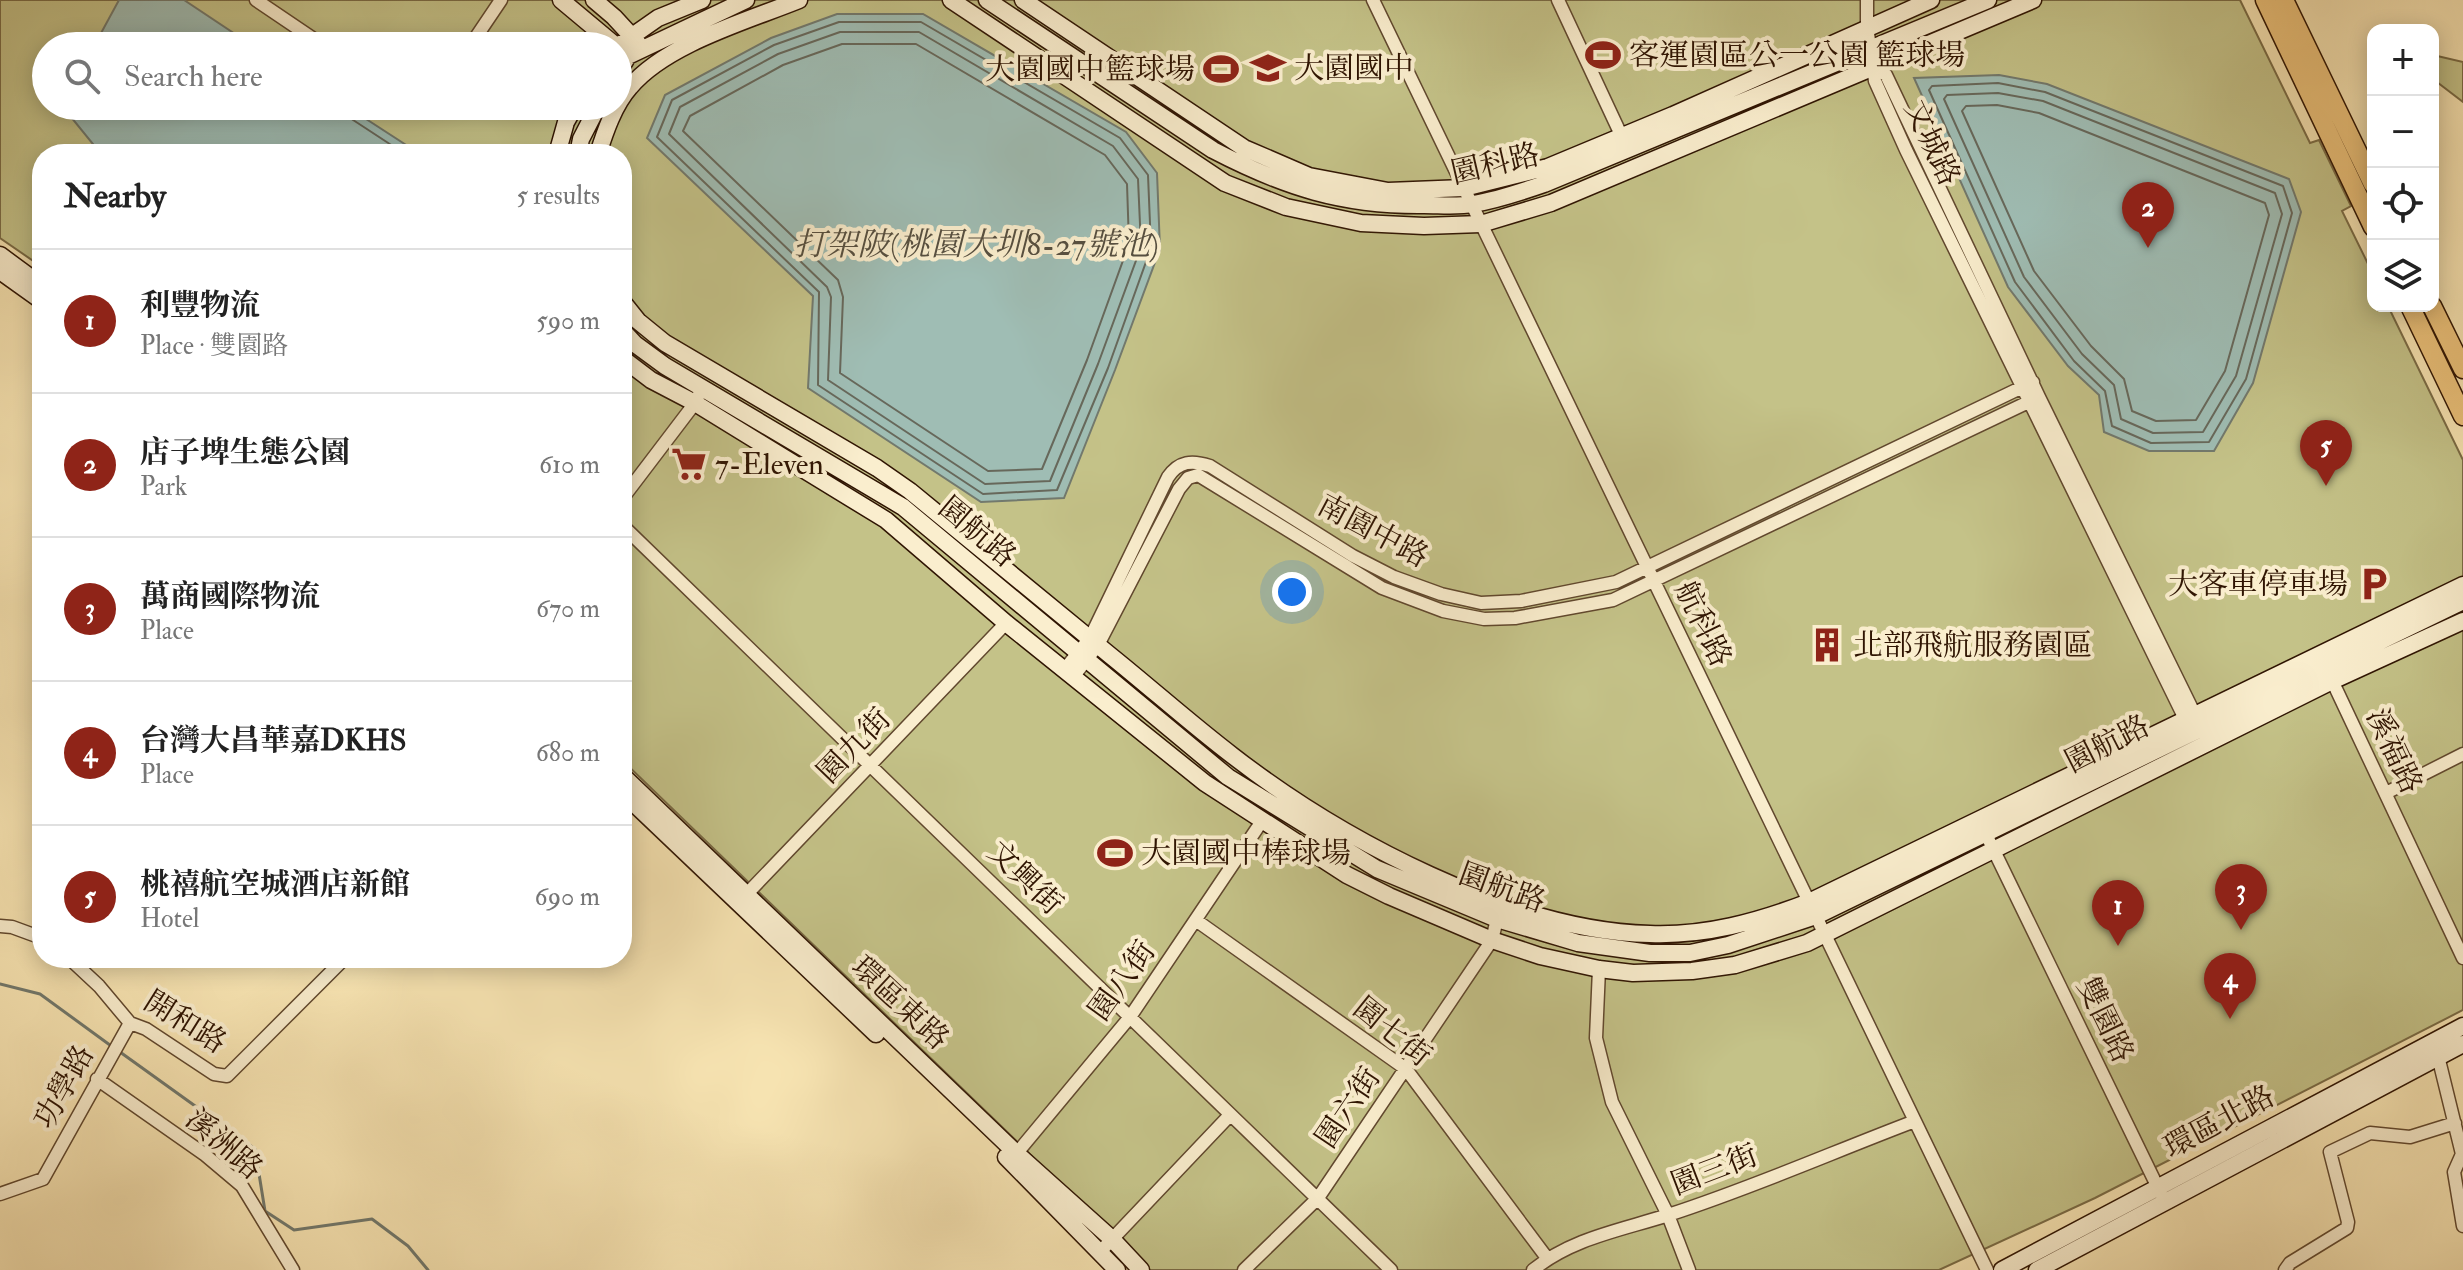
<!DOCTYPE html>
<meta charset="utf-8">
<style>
body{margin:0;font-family:"IM FELL Double Pica","Noto Serif TC",serif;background:#f2f2f2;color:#222}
.controls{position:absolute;right:24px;top:24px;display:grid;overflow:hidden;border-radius:16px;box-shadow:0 4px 20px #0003}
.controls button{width:72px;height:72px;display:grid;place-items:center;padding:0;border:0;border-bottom:2px solid #e0e0e0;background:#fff;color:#222;font:40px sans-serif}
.you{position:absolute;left:1292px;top:592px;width:28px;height:28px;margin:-20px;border:6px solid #fff;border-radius:50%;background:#1a73e8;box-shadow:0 0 0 12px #1a73e833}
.badge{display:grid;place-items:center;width:52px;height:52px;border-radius:50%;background:#8f2418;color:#fff;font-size:26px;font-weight:700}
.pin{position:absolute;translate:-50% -66px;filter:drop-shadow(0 2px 4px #0008)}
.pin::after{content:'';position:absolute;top:42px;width:28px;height:24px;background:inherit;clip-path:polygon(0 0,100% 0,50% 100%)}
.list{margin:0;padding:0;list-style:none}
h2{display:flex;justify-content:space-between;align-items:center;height:104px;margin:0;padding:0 32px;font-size:34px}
h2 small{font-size:26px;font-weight:400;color:#767676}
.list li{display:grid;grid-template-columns:52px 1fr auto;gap:24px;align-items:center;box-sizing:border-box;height:144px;padding:0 32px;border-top:2px solid #e0e0e0}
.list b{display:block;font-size:30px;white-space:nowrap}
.list p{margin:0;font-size:26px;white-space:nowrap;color:#767676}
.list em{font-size:26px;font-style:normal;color:#767676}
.icon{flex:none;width:44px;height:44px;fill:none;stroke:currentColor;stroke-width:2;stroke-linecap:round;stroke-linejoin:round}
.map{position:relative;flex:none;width:2463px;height:1270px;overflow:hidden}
.search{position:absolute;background:#fff;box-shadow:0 4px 20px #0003;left:32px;top:32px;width:600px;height:88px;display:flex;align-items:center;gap:20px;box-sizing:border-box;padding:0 28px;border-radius:44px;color:#767676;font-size:30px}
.panel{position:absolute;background:#fff;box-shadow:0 4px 20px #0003;left:32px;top:144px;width:600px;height:824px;border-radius:32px}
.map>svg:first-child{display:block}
</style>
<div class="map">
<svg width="2463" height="1270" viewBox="0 0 2463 1270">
<rect width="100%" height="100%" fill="#f8e5b3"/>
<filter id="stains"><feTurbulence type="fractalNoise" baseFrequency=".0025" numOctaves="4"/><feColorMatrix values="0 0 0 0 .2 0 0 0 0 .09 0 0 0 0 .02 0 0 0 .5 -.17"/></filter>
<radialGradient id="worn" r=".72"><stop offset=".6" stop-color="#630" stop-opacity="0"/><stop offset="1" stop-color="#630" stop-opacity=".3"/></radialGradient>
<path fill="#c4c288" stroke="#7a6b45" stroke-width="2" fill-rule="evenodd" d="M0 0H2240L2310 143 2319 140 2351 206 2342 211 2373 274V306H2388L2463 460V1010L2095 1198 1939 1270H1150L622 760V154H42V267L0 238ZM46 46H618V106H46Z
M2433 55 2463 62V102L2433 79Z"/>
<path fill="#9fbdb4" stroke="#72796d" stroke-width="2" d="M119 0H184L253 46H94Z
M837 14H923L1126 132 1157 173 1160 249 1115 370 1064 498 981 502 808 388 813 296 647 138 665 95 771 38Z
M1999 75 2047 84 2289 179 2301 212 2253 383 2214 451H2149L2104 432 2099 395 2068 366 2008 287 1914 78Z
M62 106H346L420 154H101Z"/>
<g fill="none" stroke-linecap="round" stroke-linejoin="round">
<path stroke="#67685b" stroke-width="2" d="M839 22H921L1120 138 1148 175 1151 248 1108 368 1057 490 983 494 818 385 819 292 657 137 672 100 774 45Z
M840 32H919L1113 146 1138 179 1141 247 1098 364 1050 481 985 484 828 380 831 297 827 287 669 134 680 107 778 54Z
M842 44H916L1105 155 1127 184 1129 244 1087 360 1042 469 988 471 840 373 843 297 838 280 683 131 690 116 783 65Z
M1998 83 2045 92 2283 186 2292 213 2246 379 2209 442 2151 443 2112 426 2105 391 2074 361 2015 282 1929 90 1932 86Z
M1998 93 2043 101 2275 193 2282 214 2236 376 2203 432 2153 433 2121 419 2114 385 2082 354 2024 277 1944 99 1947 95Z
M1997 105 2039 113 2265 203 2269 215 2225 371 2196 420 2156 421 2132 411 2124 379 2091 346 2034 271 1962 111 1966 106Z
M343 106 347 116 405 154"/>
<path stroke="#72796d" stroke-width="3" d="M0 984 40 994 114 1048
M120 1052 255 1149 265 1211 294 1230 372 1219 408 1246 428 1270"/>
<g stroke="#61482e" stroke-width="15">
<path id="street" d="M256 0 324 46
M1373 0 1987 1270
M1558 0 1622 137
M1867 0V27L1875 81 1906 150 2189 727
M470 46 501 0
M1873 66 1886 75 2039 397 2198 721
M622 499 695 403 702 388
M622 525 1391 1270
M1064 670 1090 638 1168 477C1179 461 1192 460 1210 466L1353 556 1394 577 1441 594 1481 603 1521 601 1616 582 2033 382
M2329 674 2463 958
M1073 677 1098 645 1179 489 1188 478 1198 475 1382 588 1443 611 1484 619 1515 618 1613 600 2039 397
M2386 793 2463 754
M1982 826 2161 1194
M743 898 1006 623
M1197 921 1406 1069 1547 1258
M0 926 12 927 42 938
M69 958 99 986 130 1023 146 1029 214 1074 227 1076 345 958
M1599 969 1596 1038 1612 1102 1668 1215 1689 1270
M2438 1056 2462 1154 2454 1172 2463 1226
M97 1079 204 1154 242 1186 293 1270
M1012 1159 1130 1017 1262 821
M0 1194 43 1179 130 1023
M1099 1253 1230 1115
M1244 1270 1318 1198 1492 940 1497 919
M1533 1270C1572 1238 1622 1230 1668 1215 1752 1188 1833 1152 1915 1121
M2285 1270 2290 1263 2347 1228 2348 1222 2330 1152 2370 1133 2410 1137 2455 1123"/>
</g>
<g stroke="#2f1402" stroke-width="19">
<path id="secondary" d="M561 0 616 46
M594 0 614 17 637 42
M951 0 1225 183 1286 207 1361 223 1424 226 1481 224 1551 203 2033 0
M987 0 1213 150C1284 187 1343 206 1424 205 1440 205 1457 207 1473 204 1497 200 1521 192 1544 184L1988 0
M1023 0 1244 148 1309 176 1388 191 1464 188 1548 167 1673 115 1931 0
M618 46 658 18 702 0
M618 73 628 56 746 0
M557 154 566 122 575 106
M578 154 581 139 598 106
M598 154C605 132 614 105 630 87 666 44 747 21 799 0
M0 255 42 286
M0 271 42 301
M622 301 638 321 665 343 877 468 910 491C977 546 1044 601 1111 656 1152 689 1191 724 1233 756 1340 839 1512 931 1650 934 1705 936 1757 922 1809 902L2463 585
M622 330 635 344 665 366 903 507 1228 777 1377 869 1497 919 1578 943 1650 953H1690L1728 945 1816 916 2463 601
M622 358 651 380 695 403 886 520 1006 623 1205 783 1347 875 1389 896 1492 940 1540 956 1599 969 1633 973 1692 971 1735 965 1807 943 2332 681 2463 621
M622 775 1016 1153 1112 1239 1141 1270
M622 792 876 1034
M1006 1157 1117 1270
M2002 1270 2463 1026
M2037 1270 2463 1044"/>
</g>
<g stroke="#2f1402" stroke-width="21">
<path id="primary" d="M2265 0 2373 227
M2284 0 2373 184
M2410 306 2463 416
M2432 306 2463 369"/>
</g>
<use href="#street" stroke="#faeece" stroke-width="12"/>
<use href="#secondary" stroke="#faeece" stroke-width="16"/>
<use href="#primary" stroke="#ecc27a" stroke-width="18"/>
</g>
<defs>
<g id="stadium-bare" transform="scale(2.76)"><path d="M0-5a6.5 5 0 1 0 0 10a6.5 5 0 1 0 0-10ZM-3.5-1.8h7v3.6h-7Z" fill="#8f2418" stroke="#faeece" stroke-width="2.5" paint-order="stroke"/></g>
<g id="school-bare" transform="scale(2.76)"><path d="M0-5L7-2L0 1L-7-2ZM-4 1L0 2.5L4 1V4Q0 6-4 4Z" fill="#8f2418" stroke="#faeece" stroke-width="2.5" paint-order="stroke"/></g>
<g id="supermarket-bare" transform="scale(2.76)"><path d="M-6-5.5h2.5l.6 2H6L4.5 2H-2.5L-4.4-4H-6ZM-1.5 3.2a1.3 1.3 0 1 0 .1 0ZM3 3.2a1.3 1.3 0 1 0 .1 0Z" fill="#8f2418" stroke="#faeece" stroke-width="2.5" paint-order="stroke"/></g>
<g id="parking-bare" transform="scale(2.76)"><path d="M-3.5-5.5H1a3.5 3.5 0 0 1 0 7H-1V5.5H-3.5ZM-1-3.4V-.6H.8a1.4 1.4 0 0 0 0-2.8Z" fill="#8f2418" stroke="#faeece" stroke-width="2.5" paint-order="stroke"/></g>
<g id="building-bare" transform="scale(2.76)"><path d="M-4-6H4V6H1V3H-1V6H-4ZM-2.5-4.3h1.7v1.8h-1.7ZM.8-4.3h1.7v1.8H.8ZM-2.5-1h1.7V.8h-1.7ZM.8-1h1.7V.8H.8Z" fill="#8f2418" stroke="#faeece" stroke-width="2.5" paint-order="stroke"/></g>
</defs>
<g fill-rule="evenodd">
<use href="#stadium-bare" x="1603" y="55"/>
<use href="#school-bare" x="1268" y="68"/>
<use href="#stadium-bare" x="1221" y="69"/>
<use href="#supermarket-bare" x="689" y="464"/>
<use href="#parking-bare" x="2374" y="584"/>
<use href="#building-bare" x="1827" y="645"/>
<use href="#stadium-bare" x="1115" y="853"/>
</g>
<g text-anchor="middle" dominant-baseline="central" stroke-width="8" stroke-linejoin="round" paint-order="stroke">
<g font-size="30" fill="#2f1402" stroke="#faeece" text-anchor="start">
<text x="1629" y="55">客運園區公一公園 籃球場</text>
<text x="1294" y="68">大園國中</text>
<text x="1195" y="69" text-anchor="end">大園國中籃球場</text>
<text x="715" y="464">7-Eleven</text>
<text x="2348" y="584" text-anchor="end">大客車停車場</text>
<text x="1853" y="645">北部飛航服務園區</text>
<text x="1141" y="853">大園國中棒球場</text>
</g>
<g font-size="30" fill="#2f1402" stroke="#faeece">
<text transform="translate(1932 143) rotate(65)">文城路</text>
<text transform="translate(1495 164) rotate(-13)">園科路</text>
<text transform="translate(1373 531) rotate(28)">南園中路</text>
<text transform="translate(977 532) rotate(40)">園航路</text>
<text transform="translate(1703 624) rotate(64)">航科路</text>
<text transform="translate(2107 744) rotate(-27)">園航路</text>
<text transform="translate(854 746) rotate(-46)">園九街</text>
<text transform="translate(2394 751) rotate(65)">溪福路</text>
<text transform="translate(1025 878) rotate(44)">文興街</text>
<text transform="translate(1502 888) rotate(20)">園航路</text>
<text transform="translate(1122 981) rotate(-54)">園八街</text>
<text transform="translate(900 1003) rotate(43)">環區東路</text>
<text transform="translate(2105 1020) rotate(64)">雙園路</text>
<text transform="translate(185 1022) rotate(32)">開和路</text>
<text transform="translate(1392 1032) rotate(39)">園七街</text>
<text transform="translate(64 1087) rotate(-61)">功學路</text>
<text transform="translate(1348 1108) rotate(-56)">園六街</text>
<text transform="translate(2219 1122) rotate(-28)">環區北路</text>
<text transform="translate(224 1144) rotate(41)">溪洲路</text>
<text transform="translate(1714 1170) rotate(-21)">園三街</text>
</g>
<g font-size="32" font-style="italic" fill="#564f40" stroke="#faeece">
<text x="976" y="245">打架陂(桃園大圳8-27號池)</text>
</g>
</g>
<rect width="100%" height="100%" filter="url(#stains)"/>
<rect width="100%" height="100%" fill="url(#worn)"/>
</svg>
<div class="controls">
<button>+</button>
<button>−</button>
<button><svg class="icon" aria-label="locate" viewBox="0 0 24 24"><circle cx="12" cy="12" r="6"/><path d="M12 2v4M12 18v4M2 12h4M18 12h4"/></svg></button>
<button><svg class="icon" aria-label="layers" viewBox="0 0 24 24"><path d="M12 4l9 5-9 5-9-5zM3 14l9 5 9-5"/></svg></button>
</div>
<div class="you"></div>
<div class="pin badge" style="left:2118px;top:946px">1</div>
<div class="pin badge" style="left:2148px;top:248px">2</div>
<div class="pin badge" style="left:2241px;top:930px">3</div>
<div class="pin badge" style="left:2230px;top:1019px">4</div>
<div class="pin badge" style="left:2326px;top:486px">5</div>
<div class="search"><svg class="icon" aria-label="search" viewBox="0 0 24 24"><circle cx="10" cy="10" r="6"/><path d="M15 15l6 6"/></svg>Search here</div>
<section class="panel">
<h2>Nearby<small>5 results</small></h2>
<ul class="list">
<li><span class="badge">1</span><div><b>利豐物流</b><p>Place · 雙園路</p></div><em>590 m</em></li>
<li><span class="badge">2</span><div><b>店子埤生態公園</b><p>Park</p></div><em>610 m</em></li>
<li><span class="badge">3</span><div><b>萬商國際物流</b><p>Place</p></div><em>670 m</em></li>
<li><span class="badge">4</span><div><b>台灣大昌華嘉DKHS</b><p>Place</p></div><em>680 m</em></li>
<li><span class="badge">5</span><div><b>桃禧航空城酒店新館</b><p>Hotel</p></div><em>690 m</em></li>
</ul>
</section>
</div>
